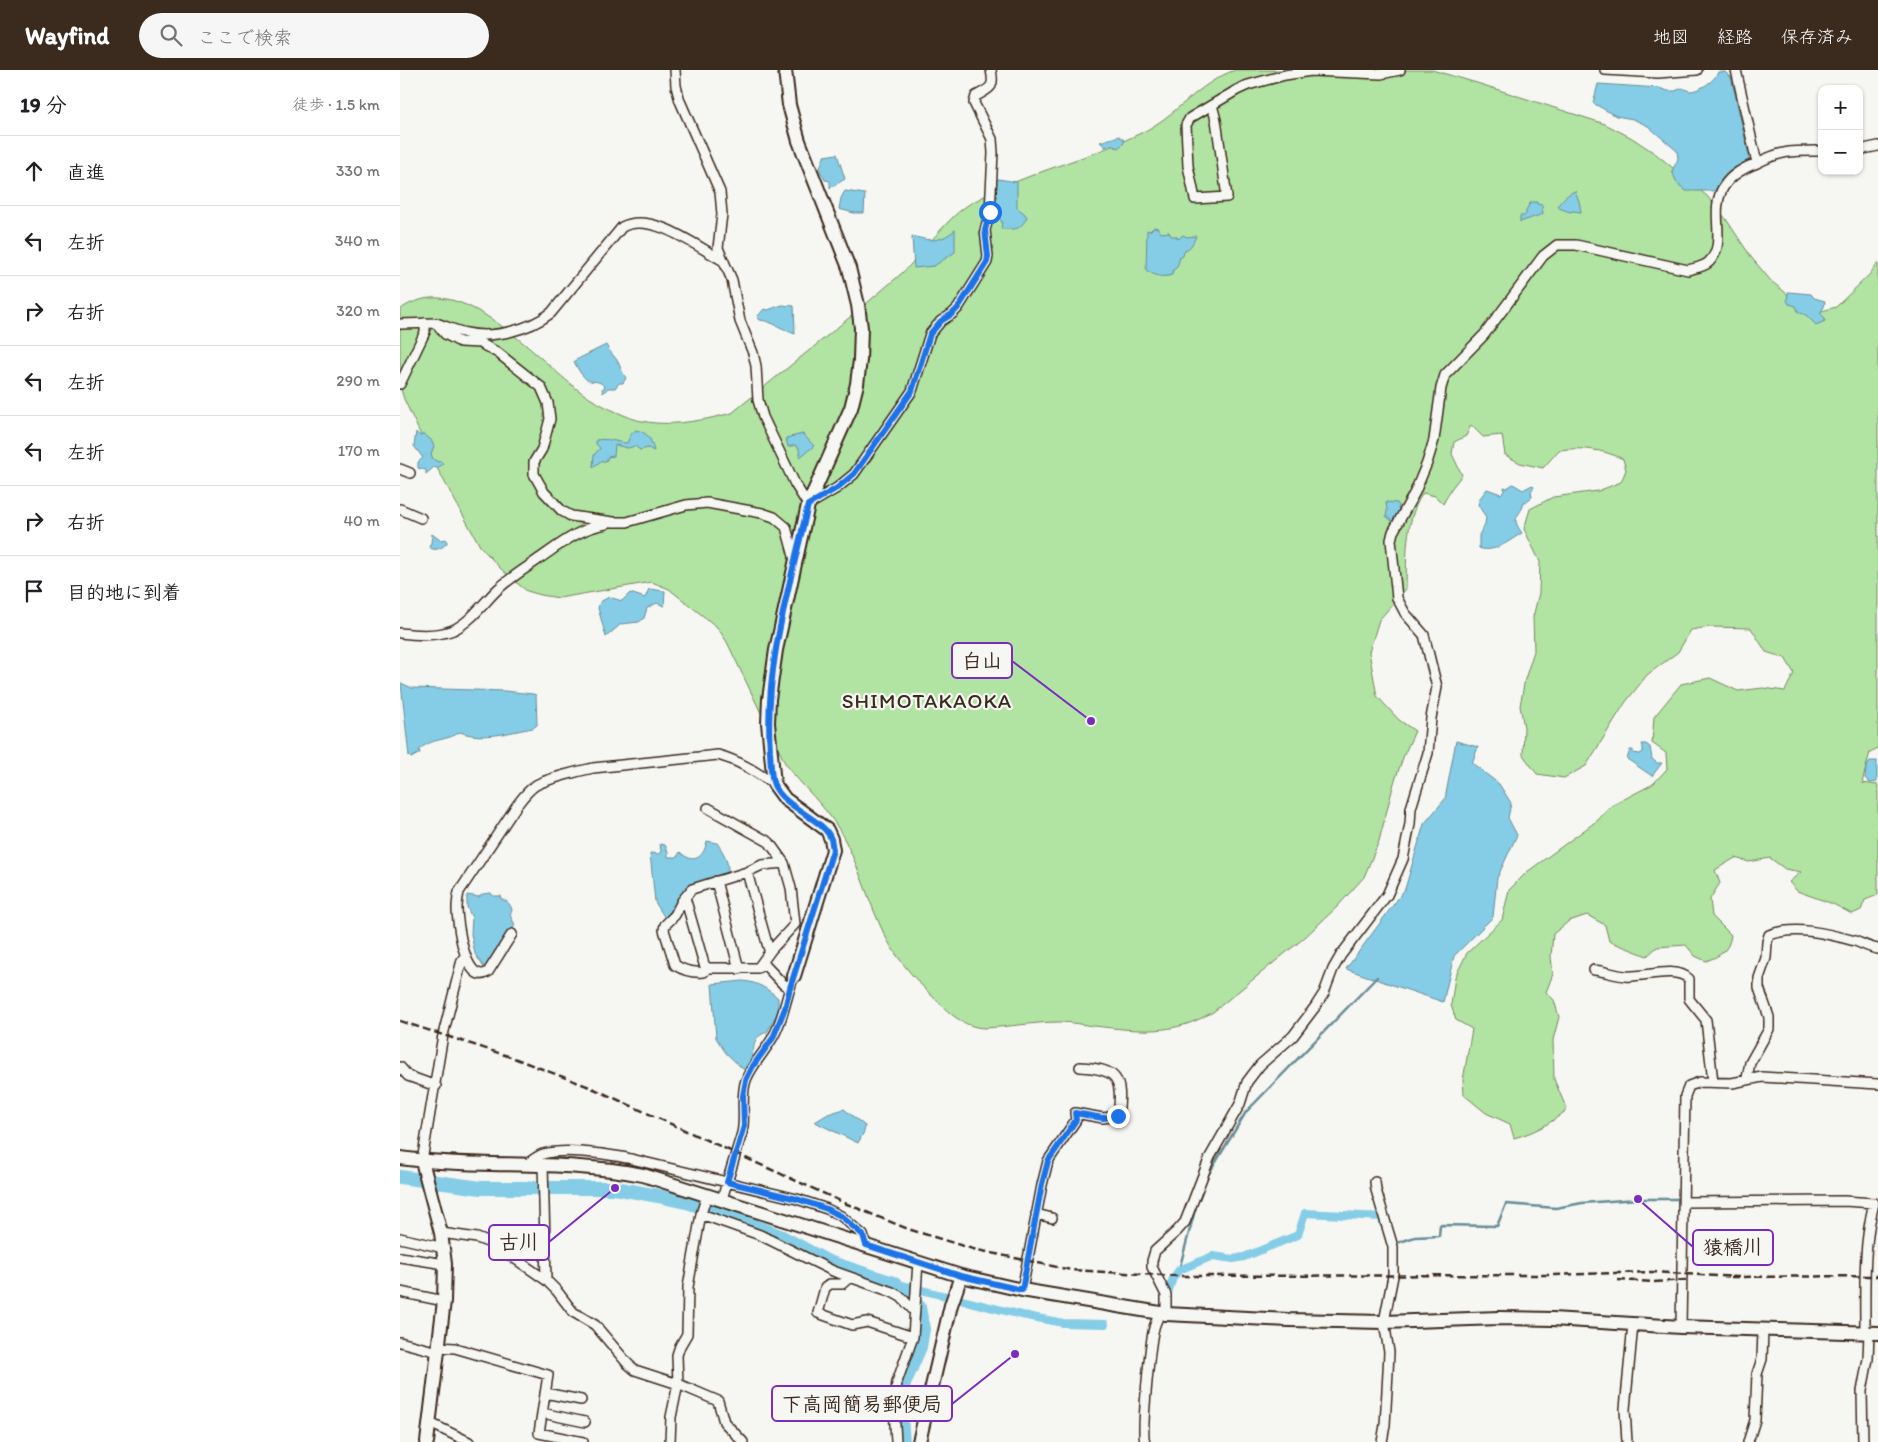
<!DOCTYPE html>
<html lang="ja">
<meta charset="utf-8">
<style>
body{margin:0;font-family:Itim,"Klee One",sans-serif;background:#f6f6f6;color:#202124}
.controls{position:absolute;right:15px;top:15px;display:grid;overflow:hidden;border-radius:10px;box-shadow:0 1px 4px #0004}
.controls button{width:45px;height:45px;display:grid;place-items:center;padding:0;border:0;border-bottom:1px solid #e0e0e0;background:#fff;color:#202124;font:25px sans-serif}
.stop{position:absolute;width:15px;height:15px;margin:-11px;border:4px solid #1a73e8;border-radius:50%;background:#fff}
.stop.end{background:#1a73e8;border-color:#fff;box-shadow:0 1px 5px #0008}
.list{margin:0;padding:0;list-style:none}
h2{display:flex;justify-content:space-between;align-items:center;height:65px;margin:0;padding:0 20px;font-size:21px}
h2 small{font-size:16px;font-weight:400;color:#757577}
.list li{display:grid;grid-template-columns:32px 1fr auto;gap:15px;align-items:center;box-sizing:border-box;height:70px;padding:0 20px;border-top:1px solid #e0e0e0}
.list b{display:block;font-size:19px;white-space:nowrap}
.list em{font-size:16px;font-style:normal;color:#757577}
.icon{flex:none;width:28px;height:28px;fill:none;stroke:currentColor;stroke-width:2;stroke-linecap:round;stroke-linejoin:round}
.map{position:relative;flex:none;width:1478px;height:1372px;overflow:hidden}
header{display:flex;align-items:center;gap:30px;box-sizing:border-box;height:70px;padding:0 25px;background:#3b2a1e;color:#fff}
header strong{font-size:24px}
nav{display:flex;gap:28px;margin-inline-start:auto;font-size:18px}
.search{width:350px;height:45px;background:#f6f6f6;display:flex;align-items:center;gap:12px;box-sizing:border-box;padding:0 18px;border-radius:28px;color:#757577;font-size:19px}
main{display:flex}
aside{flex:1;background:#fff}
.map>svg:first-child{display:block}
</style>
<header>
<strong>Wayfind</strong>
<div class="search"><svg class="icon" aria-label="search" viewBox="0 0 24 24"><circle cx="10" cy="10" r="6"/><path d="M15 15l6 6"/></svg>ここで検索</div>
<nav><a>地図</a><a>経路</a><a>保存済み</a></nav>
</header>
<main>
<aside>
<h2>19 分<small>徒歩 · 1.5 km</small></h2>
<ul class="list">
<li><svg class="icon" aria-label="ahead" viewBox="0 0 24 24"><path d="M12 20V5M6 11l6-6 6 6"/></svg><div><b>直進</b></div><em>330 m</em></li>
<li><svg class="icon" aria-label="left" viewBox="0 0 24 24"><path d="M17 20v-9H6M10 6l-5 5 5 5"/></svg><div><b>左折</b></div><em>340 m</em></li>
<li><svg class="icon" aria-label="right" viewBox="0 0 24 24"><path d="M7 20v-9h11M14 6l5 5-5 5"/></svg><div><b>右折</b></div><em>320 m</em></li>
<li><svg class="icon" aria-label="left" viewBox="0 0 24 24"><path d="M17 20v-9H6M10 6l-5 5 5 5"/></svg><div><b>左折</b></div><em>290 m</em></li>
<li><svg class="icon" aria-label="left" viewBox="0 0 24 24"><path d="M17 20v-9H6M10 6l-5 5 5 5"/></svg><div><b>左折</b></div><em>170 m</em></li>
<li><svg class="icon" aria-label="right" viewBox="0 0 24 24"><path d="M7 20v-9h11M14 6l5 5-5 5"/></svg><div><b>右折</b></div><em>40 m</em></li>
<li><svg class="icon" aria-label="arrive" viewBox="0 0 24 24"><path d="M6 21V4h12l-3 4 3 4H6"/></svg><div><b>目的地に到着</b></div></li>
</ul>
</aside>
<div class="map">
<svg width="1478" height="1372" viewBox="0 0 1478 1372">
<rect width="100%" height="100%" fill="#f6f6f2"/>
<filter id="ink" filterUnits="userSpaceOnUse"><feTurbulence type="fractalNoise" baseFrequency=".02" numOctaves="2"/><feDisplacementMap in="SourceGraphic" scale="10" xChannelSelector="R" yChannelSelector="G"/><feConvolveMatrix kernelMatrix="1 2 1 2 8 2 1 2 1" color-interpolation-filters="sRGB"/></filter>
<g filter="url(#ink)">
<path fill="#b1e3a3" stroke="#768660" d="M835 0H1032L1077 13 1205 54 1232 68 1256 84 1307 126 1326 149 1351 187 1371 211 1406 239 1422 241 1436 237 1470 204 1478 192V678L1470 682 1462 713 1478 715V825L1465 830 1461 840 1452 844 1433 834 1397 821 1389 812 1401 802 1385 799 1370 788 1349 792 1335 788 1315 800 1320 813 1310 829 1312 846 1331 865C1329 881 1320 886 1306 891L1295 886 1286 875 1257 877 1247 886 1209 871 1205 855 1187 845 1169 851 1153 864 1151 887 1153 904 1146 922 1154 930 1159 947 1153 970 1154 1009 1167 1040C1149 1054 1136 1062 1114 1068L1110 1054 1086 1043 1064 1025 1063 1010 1072 959 1056 950 1051 935 1055 907 1067 883 1102 850 1109 820 1127 802 1198 750 1211 736 1253 714 1267 699 1266 683 1252 673 1254 647 1281 614 1310 608 1338 621 1363 618 1385 621 1394 603 1385 588 1366 582 1351 558 1310 557 1291 560 1278 582 1247 605 1225 633 1186 696 1164 708 1137 704 1123 685 1124 657 1120 636 1125 609 1134 581 1133 547 1139 523 1140 492 1124 459 1130 439 1153 427 1198 421 1221 412 1226 400 1223 389C1201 379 1183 377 1159 380L1143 398 1120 393 1105 385 1102 365 1083 367 1071 355 1066 366 1054 372 1052 384 1062 405 1051 419 1043 434 1035 426 1023 423C1004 451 1007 487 1006 519L979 550 969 582 977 626 999 650 1015 661 1004 685 994 713 979 771 964 807 937 837 904 868 813 942C772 966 740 961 694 956 683 955 672 952 660 952 635 952 609 957 584 958 563 957 548 942 534 928 512 906 492 884 480 855 466 824 457 791 440 761 425 735 402 717 385 693L327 572 317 557 269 519 252 512 159 528 141 525 127 521 113 510 100 498 80 476 32 389 4 329 0 316V240C5 235 13 232 20 230 72 214 139 290 177 319 193 332 211 340 231 348 262 359 301 351 332 343 388 297 446 252 501 204 523 184 547 146 573 132 626 102 687 90 741 63 775 47 798 13 835 0Z"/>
<path fill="#85cde6" stroke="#678c96" d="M1318 2H1325L1331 7 1349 86V92C1330 99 1324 103 1315 121H1286L1277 113 1272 101 1278 89 1277 81 1248 56 1233 49 1216 46 1193 33 1198 14 1259 18 1268 21H1275L1282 18C1283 18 1289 21 1290 21 1299 21 1315 11 1318 2Z
M719 66 724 70V73L718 78 711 75 705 77 700 72Z
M437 84 445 109 430 118V111L425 110C424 107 421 103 420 100 419 95 424 91 424 86Z
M598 109 617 112V138L624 143 627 147C620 161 616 159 601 159L602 152 593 139 594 112Z
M445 121 465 124 464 143H454L439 139 441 128Z
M1175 121 1179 131 1181 142 1173 141 1170 142 1159 138 1158 136C1161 130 1169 123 1175 121Z
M1131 132H1137V134L1142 135 1143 144 1120 152V146H1124L1126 144V140Z
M754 157 758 158 761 163 769 162 771 166H776L778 169 783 165 787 167 796 166C793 173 791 178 784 181L783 186 780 187 777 197 773 200 772 205C762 208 755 206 746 200L747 160 750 161Z
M555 160V182L534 196 514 198 512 166C530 171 539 173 555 160Z
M1388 222 1411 224 1414 228 1425 231 1424 237 1420 243 1425 248V251L1416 255 1406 245 1398 242 1396 236 1389 234 1387 230Z
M382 235 394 236 395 264C383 260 372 251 360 250L357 247 364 239 368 240Z
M206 275C209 282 215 286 218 292 221 298 222 303 226 308L223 313H219L215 318H208L203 323 202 319 205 317C198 308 192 314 186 309 181 305 176 296 174 291Z
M236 360C249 363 251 369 254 381L248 378 240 380 235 376 228 378 215 375 214 386 208 387 206 391H201L193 397 194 385 200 378 196 374V370C211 368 214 372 227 373L231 364Z
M16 362 20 366 24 364 31 370 34 376 31 384 33 389 38 392 41 391 43 394 37 398 34 397 26 404V400L18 398V392L23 388 14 376Z
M403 364 414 376 400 387 399 378 395 375 388 377 386 368Z
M1113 414 1123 420 1132 415 1134 417 1131 421 1132 427 1124 433C1123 440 1115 446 1116 452 1117 456 1120 460 1122 463 1110 470 1094 484 1079 478V465L1085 454 1086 447 1078 435 1080 428 1087 419 1101 424 1104 421V417L1107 418Z
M986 432 997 433 999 436 998 439 1003 444 996 445 995 449 992 451 986 446 987 441Z
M32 464 40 470 46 469 47 473C42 478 35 482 29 477L31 473Z
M249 519 265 521 264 536 257 533 247 538 244 548 239 552 221 554 206 567 198 538 200 532 209 527 222 531 230 523 245 528Z
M1 613 12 618 105 621 133 624 136 625 137 655 133 658C109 662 84 671 60 662 48 671 30 668 19 680L20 683 11 688 9 686Z
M1056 671 1078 677 1072 693 1099 714 1111 733 1108 748 1117 765 1097 808 1093 847 1054 886 1043 932 946 899 1005 819 1024 754 1045 729Z
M1242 674H1246L1250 677 1252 689 1257 693H1262L1252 706 1227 689 1230 680H1233V683L1240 684 1243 682V677Z
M1470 691H1477V712L1470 713 1465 708 1466 698Z
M307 771 317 773C324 783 329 792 328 805L320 804 289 818 265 848 255 832 250 783 259 784 261 781 260 774 265 775 268 782V787H277L280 782C293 795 304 788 307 771Z
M91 823 93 826H101V829C107 831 110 833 112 840L110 845 115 855 85 899 75 884 71 864 72 848 67 837V825L79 827 83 824Z
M343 911C357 912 368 919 378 928V942L367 962C352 968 356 972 352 985 351 991 347 995 344 1000L326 983 316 968 312 914Z
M444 1039 465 1056 464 1062 458 1073 415 1052 428 1044Z"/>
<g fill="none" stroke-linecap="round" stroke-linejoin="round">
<path stroke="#678c96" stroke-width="2.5" d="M808 1105 846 1042 977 907
M994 1174 1015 1167 1039 1166 1040 1155 1097 1156 1106 1134 1156 1138 1182 1133 1238 1129H1282
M779 1200 798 1129"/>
<path stroke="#85cde6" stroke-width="8" d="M493 1213 622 1245 663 1253 705 1254
M768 1223 773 1208 779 1200 813 1186 833 1189 844 1187 898 1165 905 1143 982 1147 983 1154"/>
<path stroke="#85cde6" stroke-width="14" d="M0 1107 81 1118H215L258 1126 290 1133 332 1147 380 1166 428 1192 493 1213 519 1237 523 1259 520 1277 504 1314 500 1335 503 1372"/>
<g stroke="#3b2a1e" stroke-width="12">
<path id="street" d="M275 0 276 16 280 31 320 122 322 144 318 178 332 210 340 251 353 283 356 296 358 330 363 347 395 414 408 435 437 418 454 404 512 321 530 264 541 251 552 244 558 238 587 192 588 186 585 160 590 142 593 83 592 69 574 33 576 26C590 18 595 18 591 0
M1205 0 1258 3 1297 0
M812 35 816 50 827 127 795 129 788 96 786 55 790 48 837 20 848 15 885 5 911 1 981 4 1000 0
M1459 80 1478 76
M1357 93C1383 80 1393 81 1422 81
M36 253C46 256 56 261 66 263 93 269 129 260 151 243L222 157C251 141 296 176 322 190
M0 254 36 253 45 264 60 272 80 273 98 283 141 317 148 333 150 349 142 379 134 392V404L144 422 162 441 171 446 213 452H227L286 435 307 433 362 443 374 447 386 457 395 490
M0 314 25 262V253
M0 399 10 403
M0 439 21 448
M0 563C16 565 39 566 53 560 72 551 84 532 98 519 110 508 123 500 136 491 158 476 179 458 206 454
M308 738 369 772 384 793 391 818 395 854 371 880 358 898H307L304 902C293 903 284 901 275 895L264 860 265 855 275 845 282 831 292 819 347 802 362 795 384 793
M347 802 368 877 371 880
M316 811 339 899
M284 829 286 831 304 894 307 898
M112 864 88 902C65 917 57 851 57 838 57 833 58 827 59 822L117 735C123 727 128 720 136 715 147 709 179 701 193 698L318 685C340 691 356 702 374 714
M363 893 383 914 390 918
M1194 900C1204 901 1215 905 1225 906 1243 908 1275 895 1289 909V929L1306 950 1313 1012
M0 997 8 1006 36 1016
M1347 1008 1350 993 1369 959V947L1359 918V908L1366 888 1367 872 1369 865C1396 855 1429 864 1455 871 1463 874 1470 878 1478 879
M22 1091 43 965 62 890 65 886
M126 1095C131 1091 137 1086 143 1084 165 1078 205 1084 227 1088L397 1129 427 1139 441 1146 463 1165 466 1175
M143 1095 146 1210
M975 1112 976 1120 993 1177V1206L984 1252 989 1282 988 1302 985 1355 982 1372
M322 1129 342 1063C346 1046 340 1027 346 1010 352 994 365 982 373 967 384 948 386 926 394 906
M1284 1132 1444 1131 1474 1133C1463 1175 1465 1219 1465 1262
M301 1144 360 1165 433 1201 492 1222 501 1227 514 1241
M636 1144 652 1148
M41 1163 77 1168 95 1175 146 1210 157 1221 173 1242 195 1255 228 1294 235 1300 278 1314 318 1331 324 1352 343 1372
M0 1168 44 1178
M0 1187 45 1194
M450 1207 442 1214H430L425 1218 418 1243 452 1255 467 1252 513 1267
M622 1220 642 1115 648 1091 676 1050 675 1043 703 1048 718 1046C723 1008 718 999 680 997
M0 1222 44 1231
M766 1244V1225L752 1197V1191L755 1181 777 1161 785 1152 810 1087 840 1034 847 1012 860 995 893 966 915 937 924 923 933 899 941 885 987 825 1003 789 1010 754 1011 738 1028 683 1031 648 1037 617 1024 565 1005 543 997 528 991 470 993 462 1015 422 1027 393 1034 370 1041 318 1045 305 1084 265 1143 186 1157 175H1176L1288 200C1295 198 1304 197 1309 192 1335 166 1289 118 1357 93L1336 0
M1281 1257 1285 1026 1289 1016 1300 1012 1332 1013 1362 1007 1478 1014
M0 1272 38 1282
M39 1277 55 1278 148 1305 139 1363 183 1372
M145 1323 181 1330
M142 1343 185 1352
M30 1353 69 1372
M270 1372 271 1347 278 1314 277 1285 280 1276 287 1264 288 1217 301 1144 307 1125
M496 1372 494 1338 497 1312 513 1267 518 1192
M745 1372C741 1362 750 1273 754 1258 755 1253 758 1248 760 1243
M1227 1372 1225 1339 1233 1254
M1348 1372 1355 1350 1357 1304 1362 1289 1363 1260
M1463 1372 1462 1321 1468 1289 1469 1263"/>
</g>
<g stroke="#3b2a1e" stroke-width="16">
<path id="secondary" d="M385 0 389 35 399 71 449 198 458 235 461 258 460 290 457 314 451 338 408 435 376 580 369 629 368 653 374 714 385 729 427 760 431 769 433 780 394 906
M0 1088C81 1099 163 1089 243 1105L561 1206 622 1220 766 1244 889 1250 984 1252 1099 1248 1152 1249 1281 1257 1478 1263
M22 1091 41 1163 45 1194 44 1231 27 1372
M519 1372 551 1235 561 1206"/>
</g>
<use href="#street" stroke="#f6f6f2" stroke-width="9"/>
<use href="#secondary" stroke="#f6f6f2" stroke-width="12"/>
<path stroke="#3b2a1e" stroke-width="2.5" stroke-dasharray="8 4" stroke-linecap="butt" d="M0 951 111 987 192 1018 447 1134 508 1159 573 1179 671 1200 778 1206 1149 1205 1251 1202 1336 1207
M1331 1207 1478 1206
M1218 1210 1254 1212 1286 1210"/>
</g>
</g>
<g fill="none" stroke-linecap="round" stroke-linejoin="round" filter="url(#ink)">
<path stroke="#1a73e8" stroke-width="6" d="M590 142 585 160 588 186 587 192 558 238 552 244 541 251 530 264 512 321 454 404 437 418 408 435C390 515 364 597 370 681 371 691 370 705 374 715 384 738 424 749 431 769 432 772 432 776 433 780L390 918 385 938 373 968 353 996 346 1010 343 1026 344 1056 327 1112 397 1129 427 1139 441 1146 463 1165 466 1175 561 1206 622 1220 642 1114 648 1091 676 1050 675 1043 703 1048 718 1046"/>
</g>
<g text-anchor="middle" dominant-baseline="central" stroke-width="4.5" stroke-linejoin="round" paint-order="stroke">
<g font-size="21" letter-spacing="1" fill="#3b2a1e" stroke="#f6f6f2">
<text x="527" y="630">SHIMOTAKAOKA</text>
</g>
</g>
<path fill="none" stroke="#7b2cbf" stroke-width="2" d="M691 651L612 591M215 1118L149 1172M1238 1129L1293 1177M615 1284L552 1334"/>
<g fill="#7b2cbf" stroke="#f6f6f2" stroke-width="2">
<circle cx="691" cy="651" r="5"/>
<circle cx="215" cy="1118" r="5"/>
<circle cx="1238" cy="1129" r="5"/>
<circle cx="615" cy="1284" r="5"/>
</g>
<g fill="#f6f6f2" stroke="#7b2cbf" stroke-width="2">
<rect x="552" y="573" width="60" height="35" rx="5"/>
<rect x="89" y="1155" width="60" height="35" rx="5"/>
<rect x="1293" y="1160" width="80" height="35" rx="5"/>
<rect x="372" y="1316" width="180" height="35" rx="5"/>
</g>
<g font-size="20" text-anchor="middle" font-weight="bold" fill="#3b2a1e">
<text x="582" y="598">白山</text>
<text x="119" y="1179">古川</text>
<text x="1333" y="1184">猿橋川</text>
<text x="462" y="1341">下高岡簡易郵便局</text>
</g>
</svg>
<div class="controls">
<button>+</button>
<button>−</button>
</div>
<div class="stop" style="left:590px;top:142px"></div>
<div class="stop end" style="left:718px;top:1046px"></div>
</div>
</main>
